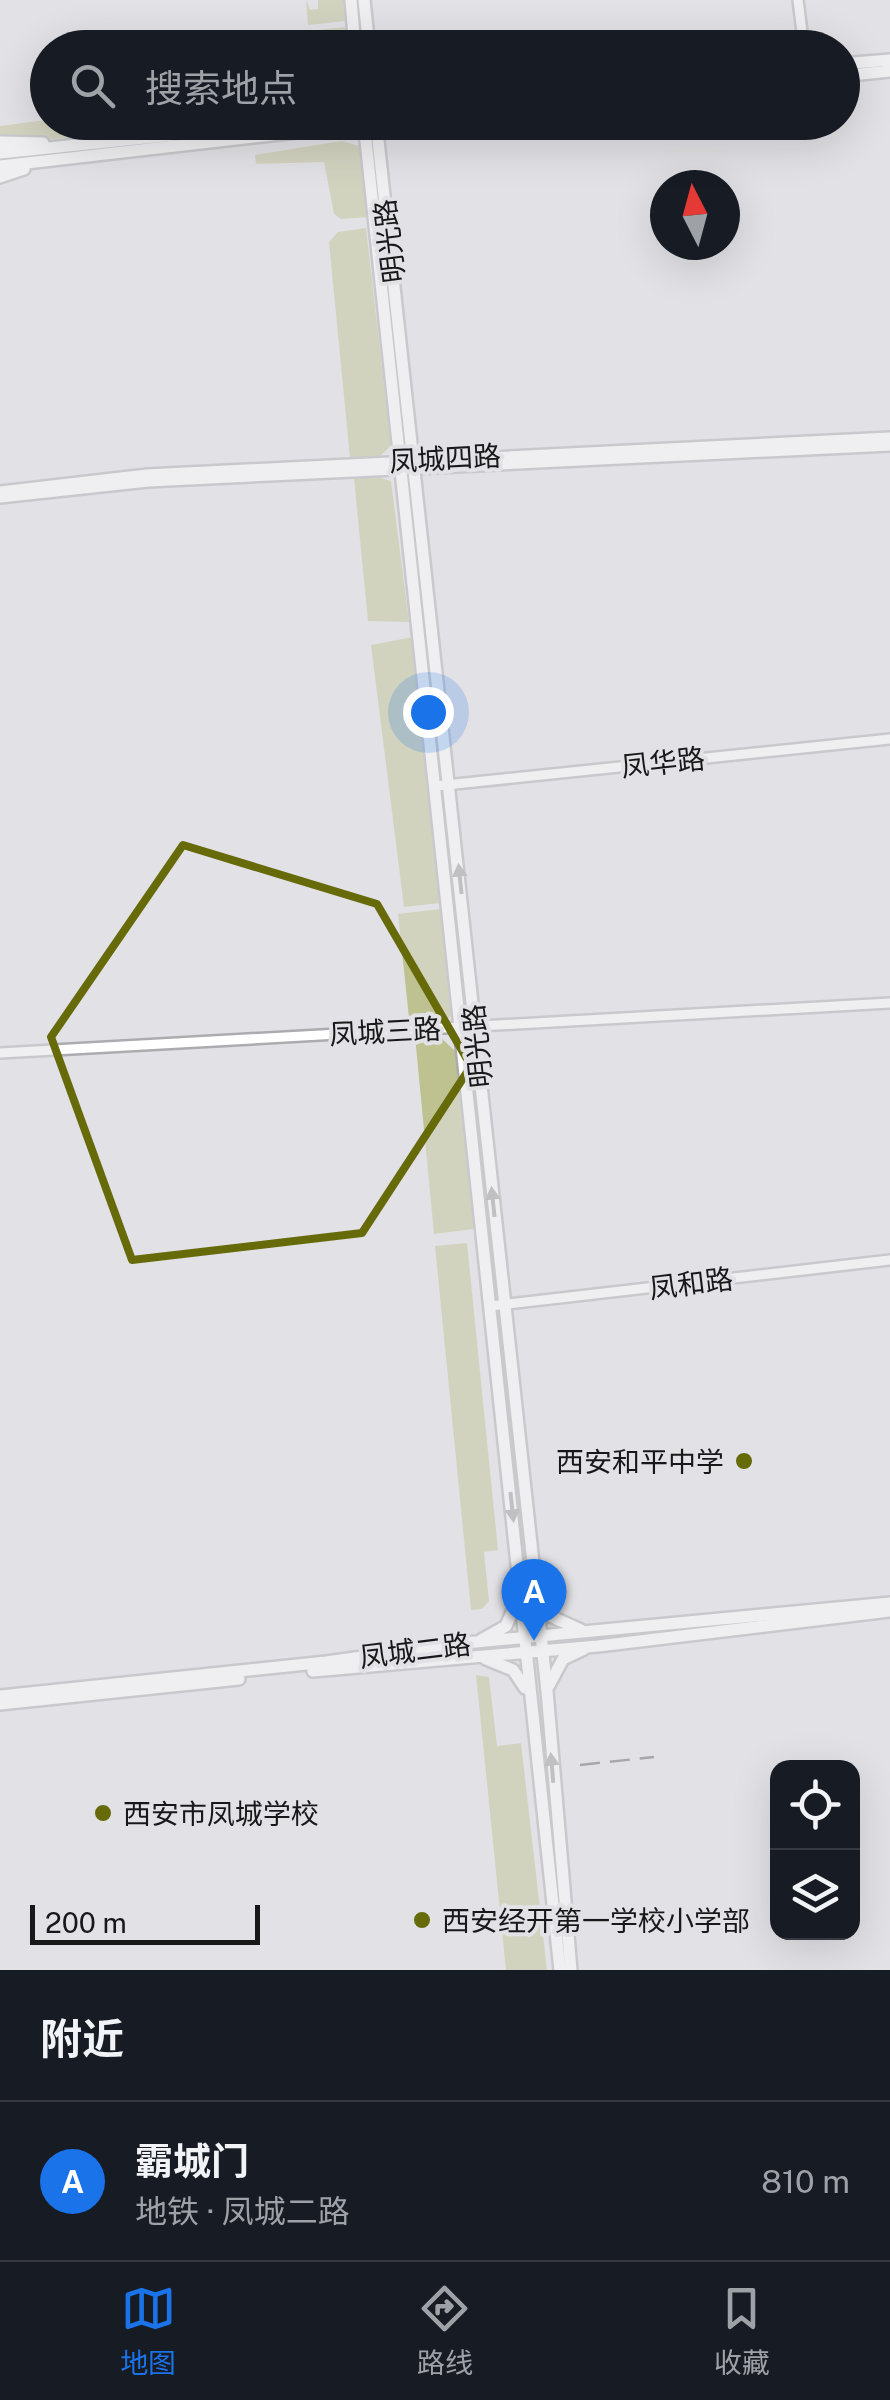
<!DOCTYPE html>
<html lang="zh">
<meta charset="utf-8">
<style>
body{margin:0;font-family:"Public Sans","Noto Sans SC",sans-serif;background:#242831;color:#f1f3f6}
.controls{position:absolute;right:30px;bottom:30px;display:grid;overflow:hidden;border-radius:20px;box-shadow:0 10px 40px #0002}
.controls button{width:90px;height:90px;display:grid;place-items:center;padding:0;border:0;border-bottom:2px solid #363941;background:#171b24;color:#f1f3f6;font:50px sans-serif}
.compass{position:absolute;left:650px;top:170px;width:90px;height:90px;border-radius:50%;background:#171b24;box-shadow:0 10px 40px #0002;rotate:354deg}
.scale{position:absolute;left:30px;bottom:25px;width:230px;box-sizing:border-box;padding-left:10px;border:5px solid #181719;border-top:0;font-size:28px;line-height:35px;white-space:nowrap;color:#181719;-webkit-text-stroke:8px #e2e1e5;paint-order:stroke}
.you{position:absolute;left:428px;top:712px;width:35px;height:35px;margin:-25px;border:8px solid #fff;border-radius:50%;background:#1a73e8;box-shadow:0 0 0 15px #1a73e833}
.badge{display:grid;place-items:center;width:65px;height:65px;border-radius:50%;background:#1a73e8;color:#fff;font-size:32px;font-weight:700}
.pin{position:absolute;translate:-50% -82px;filter:drop-shadow(0 2px 5px #0008)}
.pin::after{content:'';position:absolute;top:52px;width:35px;height:30px;background:inherit;clip-path:polygon(0 0,100% 0,50% 100%)}
.list{margin:0;padding:0;list-style:none}
h2{display:flex;justify-content:space-between;align-items:center;height:130px;margin:0;padding:0 40px;font-size:42px}
h2 small{font-size:32px;font-weight:400;color:#9ea1a6}
.list li{display:grid;grid-template-columns:65px 1fr auto;gap:30px;align-items:center;box-sizing:border-box;height:160px;padding:0 40px;border-top:2px solid #363941}
.list b{display:block;font-size:38px;white-space:nowrap}
.list p{margin:0;font-size:32px;white-space:nowrap;color:#9ea1a6}
.list em{font-size:32px;font-style:normal;color:#9ea1a6}
.icon{flex:none;width:55px;height:55px;fill:none;stroke:currentColor;stroke-width:2;stroke-linecap:round;stroke-linejoin:round}
.map{position:relative;flex:none;width:890px;height:1970px;overflow:hidden}
.search{position:absolute;background:#171b24;box-shadow:0 10px 40px #0002;left:30px;right:30px;top:30px;height:110px;display:flex;align-items:center;gap:25px;box-sizing:border-box;padding:0 35px;border-radius:55px;color:#9ea1a6;font-size:38px}
.sheet{height:290px;background:#171b24}
nav{display:flex;justify-content:space-around;align-items:center;box-sizing:border-box;height:140px;border-top:2px solid #363941;background:#171b24;font-size:28px;color:#9ea1a6}
nav a{display:grid;justify-items:center;gap:5px}
nav .on{color:#1a73e8}
.map>svg:first-child{display:block}
</style>
<div class="map">
<svg width="890" height="1970" viewBox="0 0 890 1970">
<rect width="100%" height="100%" fill="#e2e1e5"/>
<path fill="#bec290" d="M306 0 310 10 318 9V0H343L345 21 308 25Z
M346 27 348 47H311L309 31Z
M47 120 92 123 94 135 0 144V126Z
M342 141 362 147 369 217 341 219 334 214 324 162 256 164 255 155Z
M366 228 391 446 379 457 350 458 329 242 338 232Z
M378 477 391 481 409 622 368 621 354 478Z
M413 637 440 903 404 907 371 645Z
M440 909 451 1016 443 1025 410 1027 398 914Z
M438 1035 455 1051 474 1229 434 1234 415 1036Z
M467 1243 498 1550 484 1552 489 1601 482 1609 471 1610 435 1246Z
M476 1675 489 1677 497 1746 521 1743 547 1970H506Z"/>
<g fill="none" stroke-linecap="round" stroke-linejoin="round">
<g stroke="#acabaf" stroke-width="14">
<path id="minor" d="M798 0 804 48
M0 491 147 474 890 437
M0 498 148 482 890 446
M436 786 890 739
M0 1053 890 1003
M491 1306 890 1260"/>
</g>
<g stroke="#acabaf" stroke-width="16">
<path id="major" d="M351 0 355 48
M364 0 369 48
M842 64 890 60
M842 76 890 71
M364 122 560 1970
M376 122 547 1691 571 1970
M0 142 43 143
M0 153 298 122
M0 166 386 122
M0 177 24 169
M539 1597 550 1616 581 1630
M481 1640 506 1626 517 1601
M486 1659 513 1670 525 1688
M313 1671 598 1646 890 1611
M548 1687 563 1659 584 1649
M0 1696 326 1662 455 1644 890 1603
M0 1704 239 1679"/>
</g>
<use href="#minor" stroke="#fff" stroke-width="9"/>
<use href="#major" stroke="#fff" stroke-width="11"/>
<path stroke="#605f61" stroke-width="2.5" stroke-dasharray="20 10" stroke-linecap="butt" d="M580 1765 654 1757"/>
</g>
<defs><path id="oneway-solid" d="M-6-.8H1V-3.2L6.5 0L1 3.2V.8H-6Z" transform="scale(2.5)"/></defs>
<g fill="#979798">
<use href="#oneway-solid" transform="translate(460 879) rotate(-96)"/>
<use href="#oneway-solid" transform="translate(493 1202) rotate(-96)"/>
<use href="#oneway-solid" transform="translate(512 1507) rotate(84)"/>
<use href="#oneway-solid" transform="translate(552 1768) rotate(-95)"/>
</g>
<path d="M0 0H890V1970H0ZM183 845 377 904 471 1066 362 1233 132 1260 51 1037Z" fill="#e2e1e5" fill-opacity=".55" fill-rule="evenodd"/>
<path fill="none" stroke="#676a09" stroke-width="8" stroke-linejoin="round" d="M183 845 377 904 471 1066 362 1233 132 1260 51 1037Z"/>
<g fill="#676a09" stroke="#e2e1e5" stroke-width="4">
<circle cx="744" cy="1461" r="10"/>
<circle cx="103" cy="1813" r="10"/>
<circle cx="422" cy="1920" r="10"/>
</g>
<g text-anchor="middle" dominant-baseline="central" stroke-width="8" stroke-linejoin="round" paint-order="stroke">
<g font-size="28" fill="#181719" stroke="#e2e1e5">
<text transform="translate(389 241) rotate(-97)">明光路</text>
<text transform="translate(445 458) rotate(-3)">凤城四路</text>
<text transform="translate(663 762) rotate(-6)">凤华路</text>
<text transform="translate(385 1031) rotate(-3)">凤城三路</text>
<text transform="translate(477 1046) rotate(-96)">明光路</text>
<text transform="translate(691 1283) rotate(-7)">凤和路</text>
<text transform="translate(415 1650) rotate(-7)">凤城二路</text>
</g>
<g font-size="28" fill="#181719" stroke="#e2e1e5" text-anchor="start">
<text x="724" y="1461" text-anchor="end">西安和平中学</text>
<text x="123" y="1813">西安市凤城学校</text>
<text x="442" y="1920">西安经开第一学校小学部</text>
</g>
</g>
</svg>
<div class="controls">
<button><svg class="icon" aria-label="locate" viewBox="0 0 24 24"><circle cx="12" cy="12" r="6"/><path d="M12 2v4M12 18v4M2 12h4M18 12h4"/></svg></button>
<button><svg class="icon" aria-label="layers" viewBox="0 0 24 24"><path d="M12 4l9 5-9 5-9-5zM3 14l9 5 9-5"/></svg></button>
</div>
<svg class="compass" viewBox="-18 -18 36 36"><path d="M0-13l5 13h-10z" fill="#e53935"/><path d="M0 13l5-13h-10z" fill="#9ea1a6"/></svg>
<div class="scale">200 m</div>
<div class="you"></div>
<div class="pin badge" style="left:534px;top:1641px">A</div>
<div class="search"><svg class="icon" aria-label="search" viewBox="0 0 24 24"><circle cx="10" cy="10" r="6"/><path d="M15 15l6 6"/></svg>搜索地点</div>
</div>
<section class="sheet">
<h2>附近<small></small></h2>
<ul class="list">
<li><span class="badge">A</span><div><b>霸城门</b><p>地铁 · 凤城二路</p></div><em>810 m</em></li>
</ul>
</section>
<nav>
<a class="on"><svg class="icon" aria-label="map" viewBox="0 0 24 24"><path d="M3 6l6-2 6 2 6-2v14l-6 2-6-2-6 2zM9 4v14M15 6v14"/></svg>地图</a>
<a><svg class="icon" aria-label="directions" viewBox="0 0 24 24"><path d="M12 3l9 9-9 9-9-9zM9 14v-3h6M13 9l2 2-2 2"/></svg>路线</a>
<a><svg class="icon" aria-label="saved" viewBox="0 0 24 24"><path d="M7 4h10v16l-5-4-5 4z"/></svg>收藏</a>
</nav>
